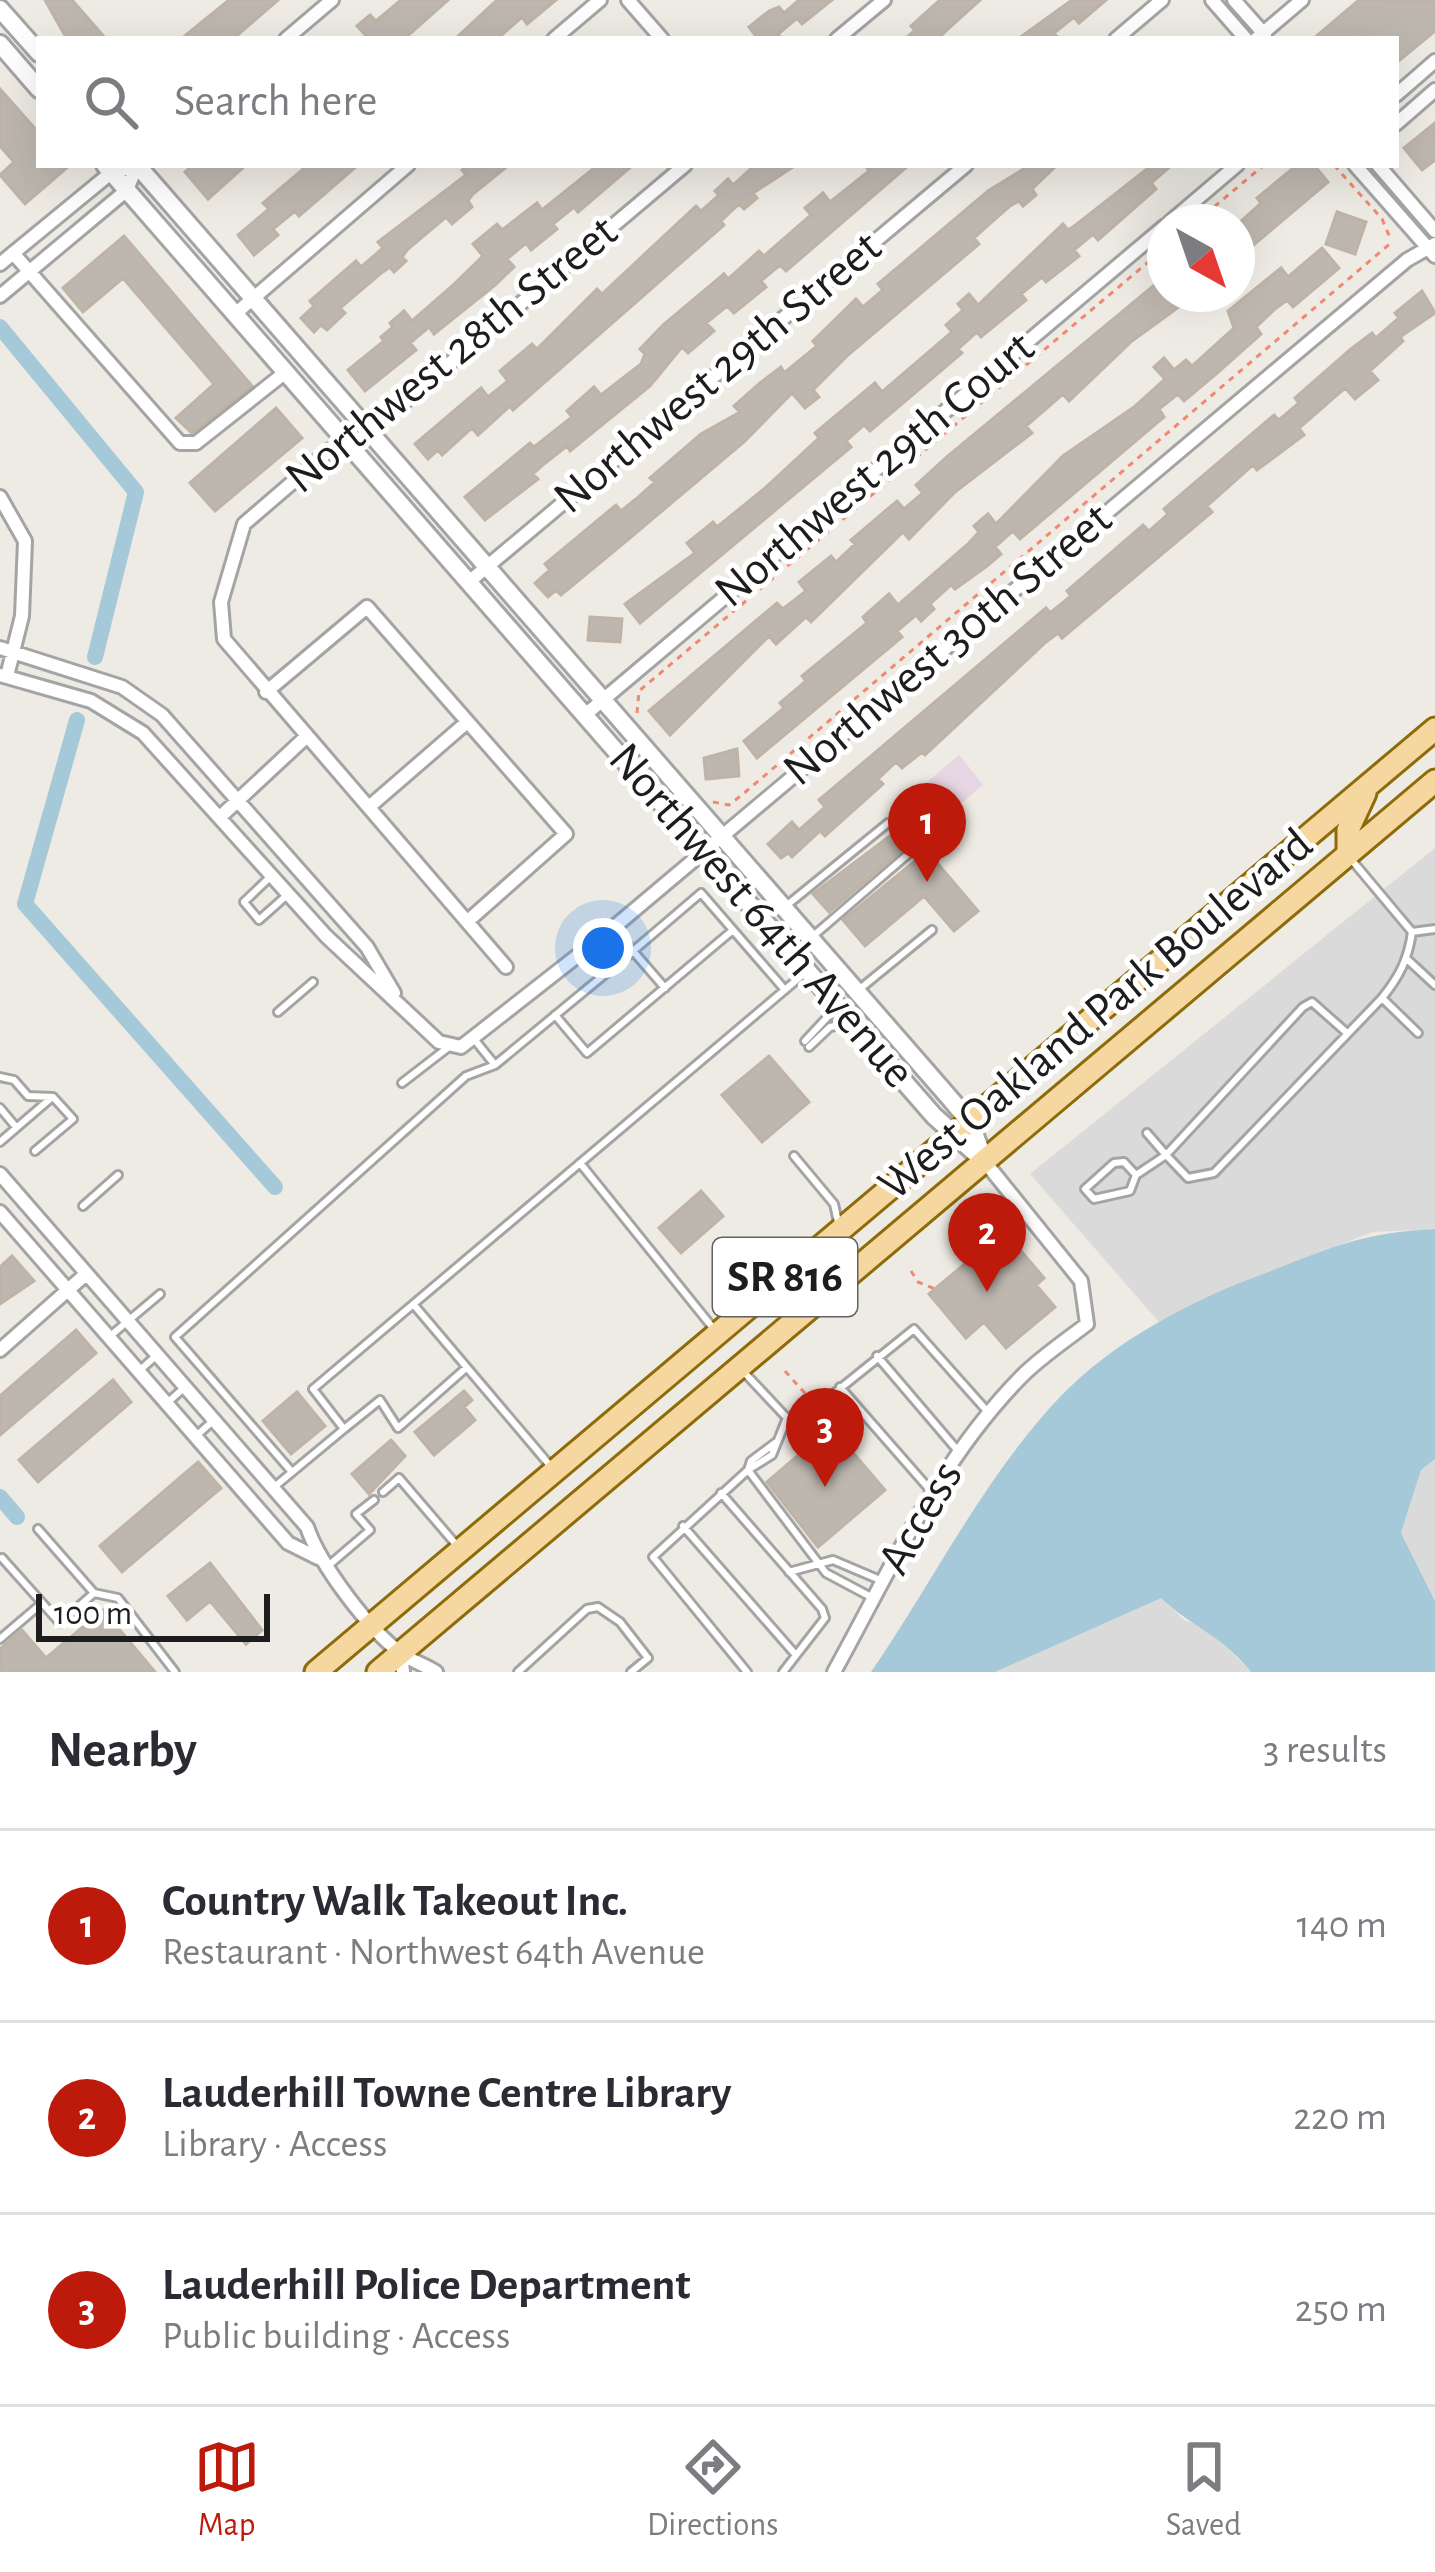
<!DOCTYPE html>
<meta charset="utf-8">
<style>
body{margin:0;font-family:"Alegreya Sans",sans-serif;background:#f7f7f7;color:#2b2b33}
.compass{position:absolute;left:1147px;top:204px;width:108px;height:108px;border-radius:50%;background:#fff;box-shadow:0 12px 48px #0002;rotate:140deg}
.scale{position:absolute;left:36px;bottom:30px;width:234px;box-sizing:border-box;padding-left:12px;border:6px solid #1d1d1d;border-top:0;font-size:33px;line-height:42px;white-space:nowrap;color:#1d1d1d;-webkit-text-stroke:9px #fff;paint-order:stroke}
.you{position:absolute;left:603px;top:948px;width:42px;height:42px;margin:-30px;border:9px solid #fff;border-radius:50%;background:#1a73e8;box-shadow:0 0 0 18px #1a73e833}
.badge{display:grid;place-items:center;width:78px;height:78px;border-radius:50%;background:#bd1a0c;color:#fff;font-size:39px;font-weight:700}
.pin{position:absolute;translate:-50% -99px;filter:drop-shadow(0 3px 6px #0008)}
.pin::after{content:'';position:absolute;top:63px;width:42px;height:36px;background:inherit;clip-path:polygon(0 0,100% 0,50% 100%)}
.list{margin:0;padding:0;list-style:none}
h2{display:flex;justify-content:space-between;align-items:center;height:156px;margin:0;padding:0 48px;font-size:51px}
h2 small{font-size:39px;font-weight:400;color:#7c7c81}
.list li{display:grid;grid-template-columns:78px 1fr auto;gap:36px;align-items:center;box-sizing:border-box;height:192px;padding:0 48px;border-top:3px solid #e1e1e2}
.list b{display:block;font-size:45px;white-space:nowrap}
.list p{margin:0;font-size:39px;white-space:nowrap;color:#7c7c81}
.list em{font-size:39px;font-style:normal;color:#7c7c81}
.icon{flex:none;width:66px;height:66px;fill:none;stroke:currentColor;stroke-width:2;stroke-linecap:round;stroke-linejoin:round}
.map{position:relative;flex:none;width:1435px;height:1672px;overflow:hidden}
.search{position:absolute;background:#fff;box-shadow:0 12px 48px #0002;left:36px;right:36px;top:36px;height:132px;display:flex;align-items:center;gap:30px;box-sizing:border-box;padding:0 42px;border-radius:0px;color:#7c7c81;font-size:45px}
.sheet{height:732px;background:#fff}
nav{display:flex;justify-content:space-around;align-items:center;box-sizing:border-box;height:168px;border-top:3px solid #e1e1e2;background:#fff;font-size:33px;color:#7c7c81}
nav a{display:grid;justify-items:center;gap:6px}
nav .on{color:#bd1a0c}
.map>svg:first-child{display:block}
</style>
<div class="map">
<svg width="1435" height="1672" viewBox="0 0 1435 1672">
<rect width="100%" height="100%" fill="#edebe3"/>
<path fill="#dbdada" d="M1435 848V1229L1373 1232 1252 1278 1159 1322 1030 1174Z
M1435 1459V1601L1401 1533 1421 1470Z
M1161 1597 1185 1621 1204 1625 1251 1672H995Z"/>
<path fill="#e6d5e2" d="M959 755 983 785 923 835 899 806Z"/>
<path fill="#a6c9d9" d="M1435 1229V1459L1421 1470 1401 1533 1435 1601V1672H1251C1219 1633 1193 1628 1161 1598L995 1672H871C933 1582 983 1479 1058 1399 1114 1340 1192 1300 1268 1272 1332 1247 1365 1232 1435 1229Z"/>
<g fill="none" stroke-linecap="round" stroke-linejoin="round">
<path stroke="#a6c9d9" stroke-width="16" d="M0 327 136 492 95 657
M77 720 25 904 275 1187
M0 1497 17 1517"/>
</g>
<path fill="#beb7b0" stroke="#beb3a6" stroke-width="3" d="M45 0H72L106 39H67Z
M229 0H278L233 39H181Z
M401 0H448L404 39H369L357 26 370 15 376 21Z
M497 0H556L527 24 522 17 497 39H455Z
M799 0H832L802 24 797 18 778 34 782 39H758L749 27 769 11 779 7 784 13Z
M940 0H980L937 39H905L915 30 911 26Z
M1072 0H1106L1079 23 1074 17 1054 33 1059 39H1018Z
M1359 0H1435V31L1396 63V39H1313Z
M0 89 39 133V165H70L25 204 0 175 14 162 0 146Z
M1435 123V160L1422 170 1404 148Z
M193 165H246L208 199 185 172Z
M308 165H358L299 216 295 211 273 229 278 235 254 255 238 235 269 209 263 203Z
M469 165H509L473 194 468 201 472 207 452 224 446 217 408 249 402 257 406 261 394 272 390 267 380 274 340 308 345 313 327 330 321 325 314 332 301 318 314 306 310 301 356 261 361 267 383 248 378 242 466 175 462 170Z
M598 165H633L578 212 574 207 553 224 557 229 531 250 526 243 507 259 514 267 495 285 434 334 429 327 410 343 416 350 365 391 348 370 384 341 381 337 393 327 390 323 404 311 412 321 451 287 483 256 473 244 497 224 502 230 537 203 542 210Z
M755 165H796L753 193 757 198 744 209 739 204 721 221 724 225 513 410 510 406 478 435 472 428 442 455 438 450 428 459 415 444 481 388 488 397 508 381 500 371 532 344 537 349 597 289 602 294 696 206 701 211 719 195 715 191 728 179 733 185Z
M865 165H909L786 271 780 265 761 281 766 287 734 313 727 306 706 323 714 331 688 353 682 347 650 386 570 451 567 446 544 464 533 474 538 479 485 520 465 497 530 443 534 447 572 417 567 411 594 387 601 395 641 364 645 354 640 349 663 325 724 274 728 279 759 251 764 256 811 215 805 208 823 193 830 202 869 171Z
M1030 165H1057L1032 189 1036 195 1023 206 1019 201 1010 206 974 238 979 244 848 355 813 390 819 397 805 408 792 393 744 442 625 542 561 595 556 590 548 597 535 583 550 570 545 564 616 505 621 511 636 499 655 482 650 478 701 434 740 412 734 406 760 383 781 367 784 373 817 346 813 341 856 299 863 307 883 290 878 284 988 191Z
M1152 165H1172L1151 183 1156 189 1098 240 1093 234 1074 250 1079 256 1046 282 1042 277 1021 294 1026 300 981 337 977 332 958 349 962 353 870 431 864 425 846 441 851 447 640 623 625 604 695 553 687 543 713 522 717 527 765 488 819 438 815 433 875 383 882 392 952 332 946 325 963 310 958 304 969 294 978 305 1063 224 1068 230 1077 224Z
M1297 165H1314L1328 182 1237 259V225L1261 203 1257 198Z
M1337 212 1366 222 1355 254 1326 244Z
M124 236 252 386 192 433 176 418 214 384 123 278 83 312 63 288Z
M1322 248 1339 268 1293 307 1287 300 1275 309 1256 327 1261 334 1216 374 1184 401 1178 394 1159 409 1164 417 1020 539 1013 531 995 547 1001 554 987 566 955 589 951 585 930 604 934 609 921 621 916 615 897 631 902 637 757 758 744 741 784 708 780 703 806 681 802 676 867 623 863 617 889 594 898 605 968 544 979 532 974 526 988 514 996 524 1063 456 1134 407 1165 379 1154 367 1164 358 1174 370 1186 360 1192 366 1234 328 1228 311 1281 268 1288 277Z
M1158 282 1165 294H1181L1187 301 1132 341 1069 401 1063 394 1026 426 1032 433 955 492 909 539 903 532 811 622 806 617 776 644 769 636 670 735 649 711 777 603 783 609 806 591 799 582 831 556 836 562 855 544 851 540 897 501 904 509 923 493 916 485 948 456Z
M1422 291 1435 313 1400 337 1403 341 1370 371 1378 380 1355 399 1345 388 1299 428 1304 435 1257 470 1253 465 1207 506 1212 512 1062 638 1058 633 1046 642 925 755 922 752 902 768 896 762 878 779 883 784 825 836 820 831 792 857 788 853 781 858 768 844 792 822 799 830 825 807 819 800 1046 608 1050 613 1071 596 1067 591 1143 525 1149 531 1168 514 1164 509 1274 415 1279 420 1299 403 1295 398 1351 349 1372 333 1376 338 1399 318 1395 313Z
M276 408 302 438 215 511 190 483Z
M590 617 622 619 620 642 588 640Z
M737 749 739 776 706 779 704 758Z
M894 833 904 848 829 912 813 894Z
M927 851 978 911 954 931 924 896 865 946 843 920Z
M769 1056 809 1102 762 1142 722 1095Z
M701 1191 723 1216 681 1253 659 1228Z
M1004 1231 1044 1278 1036 1285 1055 1307 1006 1348 984 1322 966 1338 929 1294Z
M12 1256 34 1281 0 1304V1267Z
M76 1330 96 1353 0 1435V1396Z
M113 1380 131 1402 38 1482 19 1460Z
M464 1391 472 1400 464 1407 475 1420 434 1455 415 1432Z
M297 1392 325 1426 291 1454 263 1421Z
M831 1427 885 1490 818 1547 767 1482Z
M391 1440 405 1456 369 1494 352 1474Z
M198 1462 221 1488 122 1572 100 1546Z
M210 1563 262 1630 246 1644 210 1601 187 1620 168 1596Z
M103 1610 155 1672H0V1649L22 1630 46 1658Z"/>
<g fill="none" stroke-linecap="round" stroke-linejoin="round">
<g stroke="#a4a4a4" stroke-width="12">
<path id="service" d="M269 878 244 902 259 920 286 896
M786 906 888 823 897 825 914 849 812 937
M613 928 633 951 701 893 785 990
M1412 932 1435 929
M1408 960 1435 985
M861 988 932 930
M1382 998 1418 1033
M278 1012 313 982
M555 1015 587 1053 733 930
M1347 1033 1312 1002 1303 1007 1166 1155 1188 1178 1214 1173 1382 998C1399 977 1408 960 1412 932L1350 858
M474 1039 495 1065 633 951 665 988
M805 1041 834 1010
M809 1047 830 1027 845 1024
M0 1077 14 1080 28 1096 53 1097 73 1119 35 1151
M402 1083 450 1046
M0 1108 16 1127
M0 1142 50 1099
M794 1156 834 1204 838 1222
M580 1163 713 1328
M1136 1175 1130 1191 1094 1199 1085 1189 1114 1163 1124 1162 1136 1175 1166 1155 1147 1133
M83 1206 118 1175
M414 1305 553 1469
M109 1337 160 1294
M877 1356 958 1451
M741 1369 787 1418 816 1408 914 1329 987 1411
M139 1371 157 1355
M840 1387 931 1491
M167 1403 185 1387
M344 1429 380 1400 398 1428 466 1368
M196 1436 214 1420
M775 1443 751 1461 748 1470 772 1455 787 1418
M292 1472 175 1337 466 1076 495 1065
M273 1488 344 1429 313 1389 806 972
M383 1492 399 1478 459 1548
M721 1493 822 1609 825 1618 783 1672
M683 1526 795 1654
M2 1558 60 1623 94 1593 38 1529
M328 1566 370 1530 356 1514 374 1500
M789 1572 833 1560 880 1580
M94 1593 118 1598 175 1672
M0 1639 41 1604
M518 1672 587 1609 598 1607 620 1622 648 1658 631 1672
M747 1672 653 1557 748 1470 826 1573 871 1597"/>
</g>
<g stroke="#a4a4a4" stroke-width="18">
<path id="minor" d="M628 0 662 39
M1212 0 1246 39
M1234 0 1265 35
M286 39 332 0
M554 39 600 0
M837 39 884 0
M1116 39 1162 0
M1256 39 1302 0
M1396 95 1435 61
M1396 124 1435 90
M1355 165 1435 256
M1378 165 1435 231
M1170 222 1237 165
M13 253 180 443H196L287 371
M0 264 112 172 137 165
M0 296 127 190 137 165
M235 314 408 165
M0 497 25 541 22 616 7 676
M470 581 966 165
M0 648 122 687 162 715 367 947 394 993
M0 675 91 701 143 733 326 936 439 1042 461 1047 613 928 1407 260 1435 244
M266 692 367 607 566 834 469 920
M585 715 1165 226
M369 807 466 723
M220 817 307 736
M506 967 224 639 221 602 244 524 330 450 353 445 685 165
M0 1174 307 1527C320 1565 369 1630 402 1654 412 1661 425 1665 436 1672
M0 1212 288 1543 318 1558
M0 1350 86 1274
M401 1654 403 1672
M834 1672C891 1569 938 1461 1022 1376 1041 1357 1065 1341 1087 1324L1081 1281 985 1162"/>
</g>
<g stroke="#a4a4a4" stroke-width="22">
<path id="tertiary" d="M0 9 39 53
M0 44 39 89
M105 165 934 1116 985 1162
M137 165 947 1095 970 1122 985 1162"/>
</g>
<g stroke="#8d6b09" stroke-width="27">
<path id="primary" d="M1348 855V830L1365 793
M316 1672 1435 729
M378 1672 1435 781"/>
</g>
<path stroke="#f18871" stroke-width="3" stroke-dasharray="6 6" stroke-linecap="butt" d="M1334 165 1382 219 1391 240
M1196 222 1264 165
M637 713 639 691 1165 248
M713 802 729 805 743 794 1392 242
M911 1271 918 1282 935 1289
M785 1371 811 1400"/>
<use href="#service" stroke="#fff" stroke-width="6"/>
<use href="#minor" stroke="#fff" stroke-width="12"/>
<use href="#tertiary" stroke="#fff" stroke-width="16"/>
<use href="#primary" stroke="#f6d7a0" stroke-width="21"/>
</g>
<g text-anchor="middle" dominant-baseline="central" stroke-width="10" stroke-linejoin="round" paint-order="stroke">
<rect fill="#fff" stroke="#616161" stroke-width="3" x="713" y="1238" width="144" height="78" rx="9"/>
<g font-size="45" font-weight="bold" fill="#1d1d1d">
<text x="785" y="1277">SR 816</text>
</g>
<g font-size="48" fill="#1d1d1d" stroke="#fff">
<text transform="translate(452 355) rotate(-39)">Northwest 28th Street</text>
<text transform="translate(718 373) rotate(-40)">Northwest 29th Street</text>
<text transform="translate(875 470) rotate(-40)">Northwest 29th Court</text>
<text transform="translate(948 645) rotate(-40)">Northwest 30th Street</text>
<text transform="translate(761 916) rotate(49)">Northwest 64th Avenue</text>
<text transform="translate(1096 1015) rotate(-40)">West Oakland Park Boulevard</text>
<text transform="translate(921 1518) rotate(-60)">Access</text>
</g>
</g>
</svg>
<svg class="compass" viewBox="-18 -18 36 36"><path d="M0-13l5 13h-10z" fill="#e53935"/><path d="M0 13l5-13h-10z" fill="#7c7c81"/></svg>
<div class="scale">100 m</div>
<div class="you"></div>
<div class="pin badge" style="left:927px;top:882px">1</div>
<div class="pin badge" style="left:987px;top:1292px">2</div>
<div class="pin badge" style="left:825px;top:1487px">3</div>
<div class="search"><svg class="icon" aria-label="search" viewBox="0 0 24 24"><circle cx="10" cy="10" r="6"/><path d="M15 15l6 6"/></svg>Search here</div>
</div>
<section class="sheet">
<h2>Nearby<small>3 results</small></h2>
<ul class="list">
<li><span class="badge">1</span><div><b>Country Walk Takeout Inc.</b><p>Restaurant · Northwest 64th Avenue</p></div><em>140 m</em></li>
<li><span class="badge">2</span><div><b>Lauderhill Towne Centre Library</b><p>Library · Access</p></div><em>220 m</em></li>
<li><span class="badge">3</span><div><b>Lauderhill Police Department</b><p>Public building · Access</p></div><em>250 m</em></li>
</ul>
</section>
<nav>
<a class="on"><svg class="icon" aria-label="map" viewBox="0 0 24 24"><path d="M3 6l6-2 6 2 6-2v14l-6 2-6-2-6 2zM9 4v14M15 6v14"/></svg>Map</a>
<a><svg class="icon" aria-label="directions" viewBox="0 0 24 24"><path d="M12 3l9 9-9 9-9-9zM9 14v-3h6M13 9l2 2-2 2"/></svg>Directions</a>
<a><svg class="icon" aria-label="saved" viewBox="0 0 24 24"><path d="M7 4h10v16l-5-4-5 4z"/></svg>Saved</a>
</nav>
